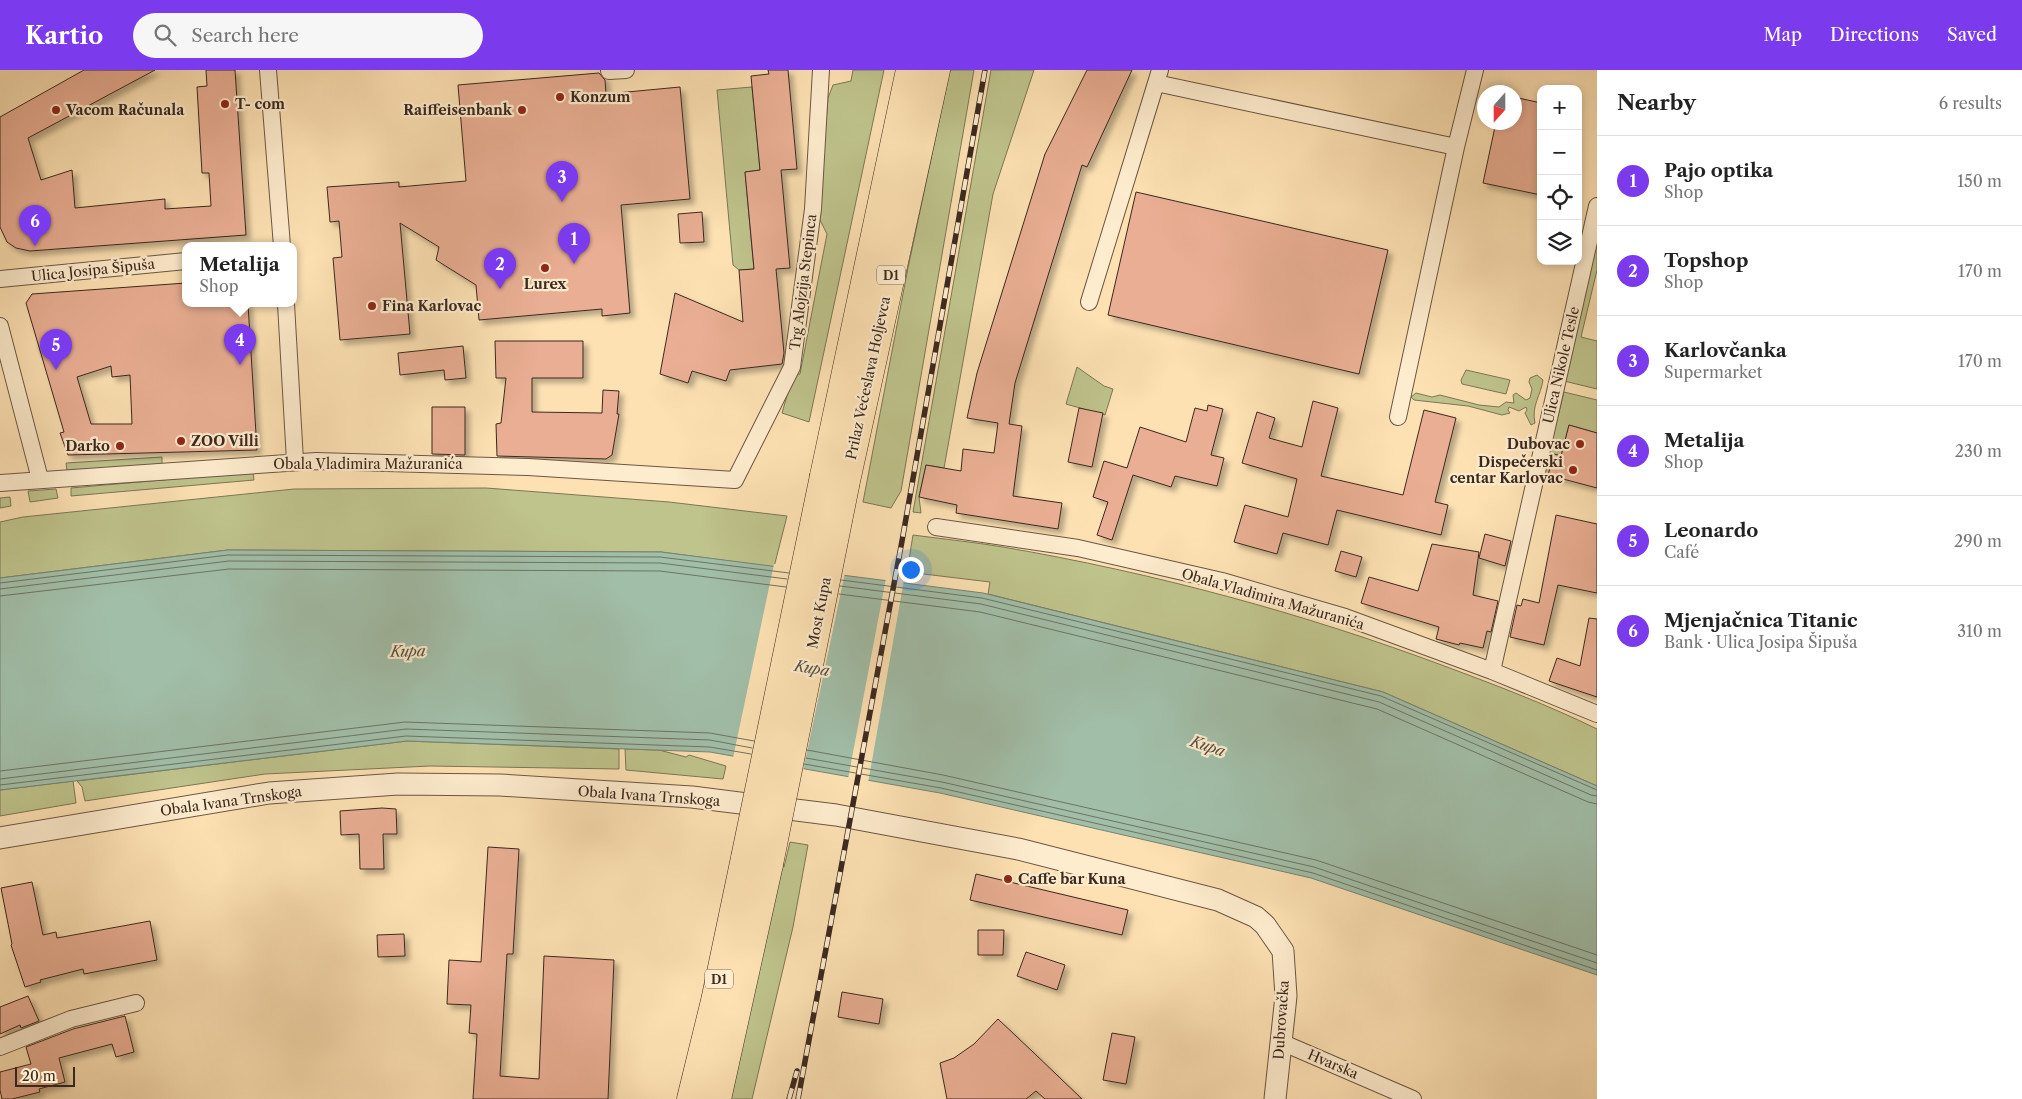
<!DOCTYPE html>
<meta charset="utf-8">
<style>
body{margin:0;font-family:"Libre Caslon Text",serif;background:#f6f6f6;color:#222}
.controls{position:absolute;right:15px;top:15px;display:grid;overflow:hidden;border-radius:10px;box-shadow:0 2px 8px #0003}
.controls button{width:45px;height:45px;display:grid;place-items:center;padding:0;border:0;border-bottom:1px solid #e0e0e0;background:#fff;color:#222;font:25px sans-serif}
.compass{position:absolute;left:1477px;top:15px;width:45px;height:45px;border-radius:50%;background:#fff;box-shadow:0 2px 8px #0003;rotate:201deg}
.scale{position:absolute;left:15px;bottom:12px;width:60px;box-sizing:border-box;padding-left:5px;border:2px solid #3b281f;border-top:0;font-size:14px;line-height:18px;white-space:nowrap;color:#3b281f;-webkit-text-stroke:4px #feecce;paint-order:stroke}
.you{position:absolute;left:910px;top:499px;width:18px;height:18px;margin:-12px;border:4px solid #fff;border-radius:50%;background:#1a73e8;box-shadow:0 0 0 8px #1a73e833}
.badge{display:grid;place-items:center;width:32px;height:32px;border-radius:50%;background:#7c3aed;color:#fff;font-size:16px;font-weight:700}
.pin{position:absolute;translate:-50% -41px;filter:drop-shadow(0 1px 2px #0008)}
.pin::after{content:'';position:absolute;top:26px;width:18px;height:15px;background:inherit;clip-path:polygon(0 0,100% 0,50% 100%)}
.popup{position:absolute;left:182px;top:172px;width:115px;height:65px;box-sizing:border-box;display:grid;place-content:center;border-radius:10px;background:#fff;filter:drop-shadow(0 1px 4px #0005);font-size:16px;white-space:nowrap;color:#767676}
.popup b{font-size:19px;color:#222}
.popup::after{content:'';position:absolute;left:50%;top:100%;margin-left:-10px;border:10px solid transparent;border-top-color:#fff}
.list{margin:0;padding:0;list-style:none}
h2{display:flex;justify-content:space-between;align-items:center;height:65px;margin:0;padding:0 20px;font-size:21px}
h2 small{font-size:16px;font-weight:400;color:#767676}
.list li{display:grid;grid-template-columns:32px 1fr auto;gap:15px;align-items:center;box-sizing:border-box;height:90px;padding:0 20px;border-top:1px solid #e0e0e0}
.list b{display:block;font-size:19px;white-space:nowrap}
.list p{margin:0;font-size:16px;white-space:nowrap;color:#767676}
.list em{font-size:16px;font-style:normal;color:#767676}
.icon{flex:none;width:28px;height:28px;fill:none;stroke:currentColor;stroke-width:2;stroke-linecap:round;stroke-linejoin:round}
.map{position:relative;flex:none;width:1597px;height:1029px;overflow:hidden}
header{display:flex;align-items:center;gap:30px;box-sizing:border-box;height:70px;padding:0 25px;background:#7c3aed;color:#fff}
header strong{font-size:24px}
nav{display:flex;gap:28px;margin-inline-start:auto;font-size:18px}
.search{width:350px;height:45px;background:#f6f6f6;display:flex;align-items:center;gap:12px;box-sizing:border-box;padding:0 18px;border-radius:28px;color:#767676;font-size:19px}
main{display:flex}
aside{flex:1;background:#fff}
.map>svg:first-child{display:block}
</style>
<header>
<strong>Kartio</strong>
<div class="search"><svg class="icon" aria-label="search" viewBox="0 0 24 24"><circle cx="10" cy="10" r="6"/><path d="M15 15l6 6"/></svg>Search here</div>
<nav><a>Map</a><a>Directions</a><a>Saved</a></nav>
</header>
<main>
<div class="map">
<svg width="1597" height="1029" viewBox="0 0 1597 1029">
<defs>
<filter id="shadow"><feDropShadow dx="4.5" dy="4.5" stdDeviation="2.5" flood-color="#0004"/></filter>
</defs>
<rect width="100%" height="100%" fill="#fde1b3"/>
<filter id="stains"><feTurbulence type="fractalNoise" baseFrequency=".004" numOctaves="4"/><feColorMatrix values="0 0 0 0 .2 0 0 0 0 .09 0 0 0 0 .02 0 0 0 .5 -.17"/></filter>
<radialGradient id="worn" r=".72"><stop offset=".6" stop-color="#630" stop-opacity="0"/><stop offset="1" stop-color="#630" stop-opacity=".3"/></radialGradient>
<path fill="#bfc38c" stroke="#7d7656" d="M853 0H884L809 352 782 343 793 305 800 304 827 164 818 146 828 28 833 15 851 11Z
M950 0H974L901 421 891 438 863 432 908 198Z
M991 0H1034L993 124 944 398 926 395 919 427 921 443 913 442Z
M752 17 760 100 745 102 754 199 739 200 733 195 717 20Z
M1597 173V200L1581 267 1597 271V319L1564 311Z
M1077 297 1104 316 1113 319 1105 345 1066 334Z
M1466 300 1510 310 1506 324 1462 314 1461 310Z
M1537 305 1543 310C1541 325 1531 336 1535 353L1531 355 1525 343 1527 340 1526 337 1519 341 1509 337 1508 340 1510 343 1502 345 1468 336 1414 330 1411 327 1416 323 1432 327 1440 325 1479 335 1499 337 1506 332 1514 333 1513 325 1516 323 1526 330 1530 328 1532 319 1529 312 1530 308Z
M1564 322 1597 330V363L1569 355 1561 386 1554 384 1548 405 1543 404Z
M162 387V395L67 401 66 393Z
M253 402 254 410 71 426V418Z
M486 418 669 432 787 446 774 497 661 482 228 480 0 508V452L23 447 294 419Z
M56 419 58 428 30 432 28 421Z
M10 427 11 436 0 438V428Z
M913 465C943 469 973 472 1003 477 1154 503 1303 543 1447 597 1498 616 1548 635 1597 659V716L1383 622 988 524 990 512 907 502Z
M407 671 619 679V699L430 696 265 704 85 731 82 717 77 711Z
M625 679 659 680 686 687 689 685 726 696 723 709 626 700Z
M73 711 76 733 0 746V720Z
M790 772 808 775 793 857 752 1029H731L781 797H784Z"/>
<path fill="#a1bea8" stroke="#788271" d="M228 480 661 482 983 523 1383 622 1597 716V905L1311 808 940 723 710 682 407 671 0 720V508Z"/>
<path fill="#fde1b3" d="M774 494 845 503 803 701 733 688Z
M886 508 904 510 868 713 848 709Z"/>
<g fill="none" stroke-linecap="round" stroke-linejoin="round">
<path stroke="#6e7364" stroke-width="1" d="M841 510 982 528 1381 626 1597 720
M0 513 228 485 660 487 789 503
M840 516 981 534 1379 632 1591 725 1597 726
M0 519 229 491 660 493 787 509
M839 524 980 542 1377 639 1588 732 1597 734
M0 526 229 499 660 501 786 517
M807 680 943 705 1316 790 1597 885
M806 688 942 712 1314 797 1597 893
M804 694 941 718 1313 803 1597 900
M0 701 405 652 710 663 754 671
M0 709 406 659 710 670 752 678
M0 715 406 666 710 677 751 684"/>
</g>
<path fill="#e9ae93" stroke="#3b281f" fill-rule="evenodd" filter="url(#shadow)" d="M84 0H155L28 68 41 110 72 100 75 138 165 129V139L211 136 209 103H202L197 17 207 16 206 0H235L246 165 30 181 16 178 7 172 0 157V47Z
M768 0H788L797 99 781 100 790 198 776 199 784 283 782 294 730 300 726 311 692 301 688 313 660 304 675 223 743 252 739 200 754 199 745 102 760 100 751 6 769 4Z
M1087 0H1132L1087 97 1082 95 1015 313 1009 354 1022 356 1013 426 1062 433 1058 459 956 443 957 435 919 427 926 395 961 401 963 379 994 383 998 353 967 348 977 303 1045 84Z
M599 3 605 10 606 24 680 17 690 129 621 135 630 243 602 246V239L479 250 476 215 436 190 439 177 400 153 410 264 340 270 333 188 342 187 339 151 330 152 327 117 399 112V117L466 111 458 15Z
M1514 27 1541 33V125L1483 113 1496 52H1514Z
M1136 122 1388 180 1359 304 1108 245Z
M702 142 704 172 680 173 678 144Z
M186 213V234H248L257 380 68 385 60 363 64 362 26 233 32 224ZM111 296 112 307 130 305 132 354H91L77 307Z
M495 271H583V308H532V342L602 343 603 320 619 321 617 344H619L612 385 606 389 497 386 496 354 501 353 506 308H496Z
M463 276 466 308 445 310 444 300 400 305 398 283Z
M1313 331 1338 338 1321 406 1403 425 1424 340 1456 348 1435 432 1448 435 1441 465 1337 440 1328 475 1283 463 1277 484 1234 472 1245 435 1288 447 1297 409 1242 393 1257 342 1275 348 1269 368 1302 377Z
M1208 335 1223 339 1211 385 1224 388 1217 416 1175 406 1171 417 1133 405 1112 470 1097 465 1108 432 1093 427 1104 391 1127 398 1140 357 1186 372 1195 338 1207 341Z
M432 337H465V385L432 384Z
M1079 338 1103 343 1092 397 1068 392Z
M1569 355 1597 363V418L1548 405 1554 384 1561 386Z
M1556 445 1597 454V523L1558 515 1544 575 1510 567 1517 535 1521 536 1523 529 1539 533Z
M1485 464 1511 471 1505 496 1479 488Z
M1432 474 1479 482 1473 525 1498 531 1491 562 1487 561 1483 578 1460 573 1459 575 1436 569 1439 557 1361 533 1369 507 1418 521Z
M1341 481 1362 487 1356 507 1335 501Z
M1589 548 1597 549V627L1549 611 1557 588 1580 596Z
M382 738 396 739 397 764H383L384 799H360L359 764 341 765 340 741Z
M488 777 519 779 513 884H507L500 1006 539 1009 544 886 614 890 608 1029H473L477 964 469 963 471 935 447 934 449 890 481 892Z
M976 804 1128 840 1122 865 970 830Z
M32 812 43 865 56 862 57 868 150 851 157 890 84 904 83 899 40 910 41 912 25 917 11 875 12 874 1 818Z
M978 860H1004L1003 885H978Z
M404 864 405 886 378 887 377 865Z
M1026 882 1065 895 1057 920 1017 906Z
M842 922 883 929 879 954 838 947Z
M28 926 39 951 21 958 20 955 0 964V937Z
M125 946 134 982 116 987 112 974 59 988 65 1012 39 1019 40 1022 12 1029H2L0 1020V1002L31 994 26 977 73 959Z
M998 949 1034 983 1082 1029H1045L1036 1021 1026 1029H947L940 993 954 988 974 974Z
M1112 963 1135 967 1126 1014 1103 1010Z"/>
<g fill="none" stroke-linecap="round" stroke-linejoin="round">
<g stroke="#6c5644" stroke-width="18">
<path id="minor" d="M268 0 282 176
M609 0V1L626 0
M1160 0 1156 13 1456 77
M0 209 186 191
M1089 232 1156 13
M286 234 295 391
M0 256 40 409
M1398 347 1456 77 1475 0
M0 413 316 391 528 397 735 410 792 297 813 139 821 0
M936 457 1078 478 1222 511 1345 547 1492 601 1597 644
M1492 601 1597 136
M1281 972 1413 1029
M0 977 71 949 136 933"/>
</g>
<g stroke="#6c5644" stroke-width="23">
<path id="tertiary" d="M0 768 269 723 398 714 500 715 692 727 836 745 1018 779 1218 830 1256 847 1265 855 1283 881 1286 926 1275 1029"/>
</g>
<g stroke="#3b281f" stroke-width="29">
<path id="trunk" d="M824 406 910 0
M846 411 936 0
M691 1029 715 931 745 788
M717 1029 769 794"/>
</g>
<use href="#minor" stroke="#feecce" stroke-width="16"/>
<use href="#tertiary" stroke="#feecce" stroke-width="21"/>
<use href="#trunk" stroke="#fde1b3" stroke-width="28"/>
<g stroke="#3b281f" stroke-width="5.5">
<path id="rail" d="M789 1029 797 1001
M798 1029 902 471 985 0"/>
</g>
<use href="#rail" stroke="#feecce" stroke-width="4" stroke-dasharray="11" stroke-linecap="butt"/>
<g stroke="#3b281f" stroke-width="29" stroke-linecap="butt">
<path id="trunk-bridge" d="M745 788 824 406
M769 794 846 411"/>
</g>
<use href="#trunk-bridge" stroke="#fde1b3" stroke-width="28"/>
</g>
<g fill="#8f2418" stroke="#feecce" stroke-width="2">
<circle cx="560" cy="27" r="5"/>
<circle cx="225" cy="34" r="5"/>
<circle cx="56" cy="40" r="5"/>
<circle cx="522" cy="40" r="5"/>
<circle cx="545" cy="198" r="5"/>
<circle cx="372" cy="236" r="5"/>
<circle cx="181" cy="371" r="5"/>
<circle cx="1580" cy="374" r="5"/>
<circle cx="120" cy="376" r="5"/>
<circle cx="1573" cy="400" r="5"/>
<circle cx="1008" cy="809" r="5"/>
</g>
<g text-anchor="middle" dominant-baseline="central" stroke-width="4.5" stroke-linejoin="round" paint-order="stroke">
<g fill="#feecce" stroke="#766354" stroke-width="1">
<rect x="877" y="195.5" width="28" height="19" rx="4"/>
<rect x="705" y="899.5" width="28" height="19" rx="4"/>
</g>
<g font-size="12" font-weight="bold" fill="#3b281f">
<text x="891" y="205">D1</text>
<text x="719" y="909">D1</text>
</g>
<g font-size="14" font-weight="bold" fill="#3b281f" stroke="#feecce" text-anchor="start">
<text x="570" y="27">Konzum</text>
<text x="235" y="34">T- com</text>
<text x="66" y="40">Vacom Računala</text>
<text x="512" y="40" text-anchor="end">Raiffeisenbank</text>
<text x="545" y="214" text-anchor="middle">Lurex</text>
<text x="382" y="236">Fina Karlovac</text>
<text x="191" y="371">ZOO Villi</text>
<text x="1570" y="374" text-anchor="end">Dubovac</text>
<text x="110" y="376" text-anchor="end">Darko</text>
<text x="1563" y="392" text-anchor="end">Dispečerski<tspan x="1563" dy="16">centar Karlovac</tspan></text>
<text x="1018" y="809">Caffe bar Kuna</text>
</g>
<g font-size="14" fill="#3b281f" stroke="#feecce">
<text transform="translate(93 200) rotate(-6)">Ulica Josipa Šipuša</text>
<text transform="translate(803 212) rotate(-83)">Trg Alojzija Stepinca</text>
<text transform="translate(1561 295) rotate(-77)">Ulica Nikole Tesle</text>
<text transform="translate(868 308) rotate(-78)">Prilaz Većeslava Holjevca</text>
<text x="368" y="394">Obala Vladimira Mažuranića</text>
<text transform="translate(1273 529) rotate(16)">Obala Vladimira Mažuranića</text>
<text transform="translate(819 543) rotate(-79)">Most Kupa</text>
<text transform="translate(649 726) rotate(4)">Obala Ivana Trnskoga</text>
<text transform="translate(231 731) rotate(-8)">Obala Ivana Trnskoga</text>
<text transform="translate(1281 950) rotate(-86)">Dubrovačka</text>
<text transform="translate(1333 994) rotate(23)">Hvarska</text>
</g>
<g font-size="15" font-style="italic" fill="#544e41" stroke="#feecce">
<text transform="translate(408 581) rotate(-1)">Kupa</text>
<text transform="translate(812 598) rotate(9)">Kupa</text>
<text transform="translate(1208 676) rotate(18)">Kupa</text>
</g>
</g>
<rect width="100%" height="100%" filter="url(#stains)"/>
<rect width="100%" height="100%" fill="url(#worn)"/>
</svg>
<div class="controls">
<button>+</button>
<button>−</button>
<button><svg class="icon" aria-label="locate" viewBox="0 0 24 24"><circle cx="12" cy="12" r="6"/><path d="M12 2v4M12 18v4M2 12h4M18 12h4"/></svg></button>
<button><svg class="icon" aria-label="layers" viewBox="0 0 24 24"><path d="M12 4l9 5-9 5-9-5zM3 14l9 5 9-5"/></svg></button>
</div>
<svg class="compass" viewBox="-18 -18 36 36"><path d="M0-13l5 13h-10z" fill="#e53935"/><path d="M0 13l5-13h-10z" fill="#767676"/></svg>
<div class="scale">20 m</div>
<div class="you"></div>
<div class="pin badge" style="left:574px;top:194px">1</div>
<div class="pin badge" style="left:500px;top:219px">2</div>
<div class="pin badge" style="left:562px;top:132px">3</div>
<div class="pin badge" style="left:240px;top:295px">4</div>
<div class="popup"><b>Metalija</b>Shop</div>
<div class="pin badge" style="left:56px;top:300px">5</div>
<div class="pin badge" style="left:35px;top:176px">6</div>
</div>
<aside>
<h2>Nearby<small>6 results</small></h2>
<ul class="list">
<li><span class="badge">1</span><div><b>Pajo optika</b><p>Shop</p></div><em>150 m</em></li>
<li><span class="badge">2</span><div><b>Topshop</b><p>Shop</p></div><em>170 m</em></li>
<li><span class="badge">3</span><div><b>Karlovčanka</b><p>Supermarket</p></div><em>170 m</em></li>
<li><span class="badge">4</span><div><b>Metalija</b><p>Shop</p></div><em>230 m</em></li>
<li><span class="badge">5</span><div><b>Leonardo</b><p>Café</p></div><em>290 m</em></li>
<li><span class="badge">6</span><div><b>Mjenjačnica Titanic</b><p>Bank · Ulica Josipa Šipuša</p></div><em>310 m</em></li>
</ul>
</aside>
</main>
